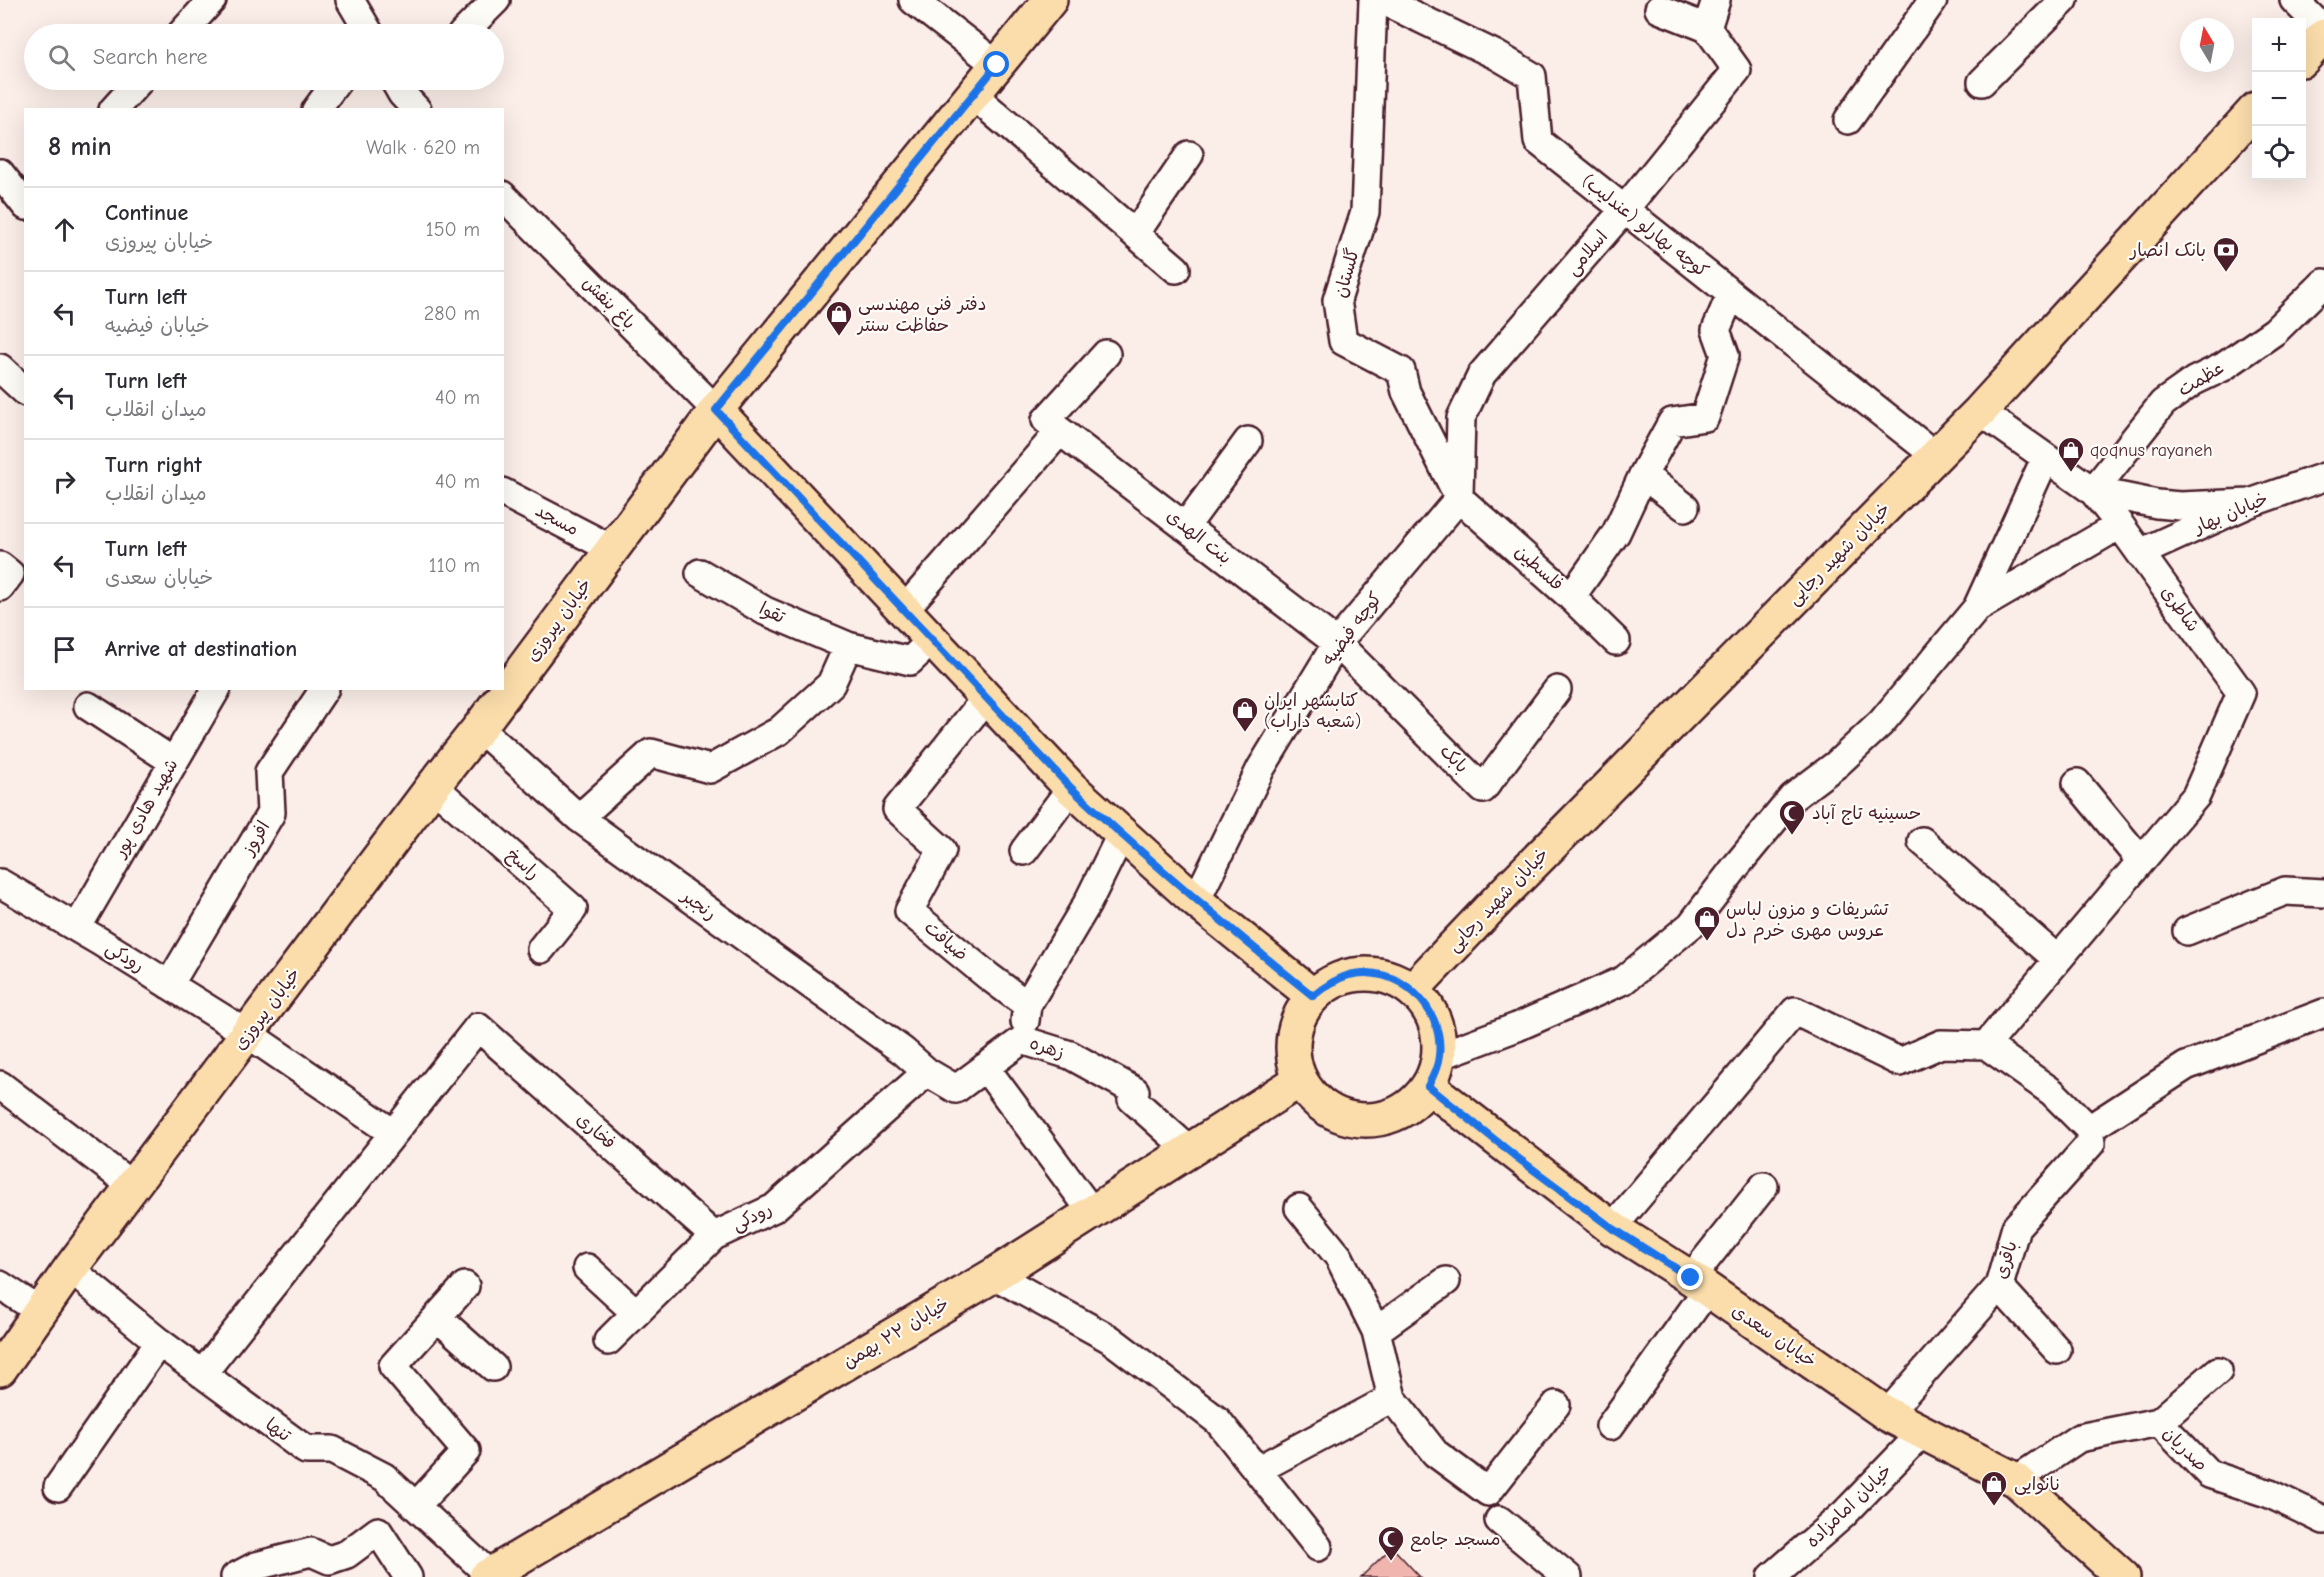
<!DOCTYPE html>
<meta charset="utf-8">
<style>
body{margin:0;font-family:"Comic Neue","Playpen Sans Arabic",sans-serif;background:#f7f7f7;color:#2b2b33}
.controls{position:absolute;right:18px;top:18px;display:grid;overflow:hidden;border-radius:0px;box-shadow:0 6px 24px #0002}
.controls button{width:54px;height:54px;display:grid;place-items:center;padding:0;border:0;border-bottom:2px solid #e1e1e2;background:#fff;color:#2b2b33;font:30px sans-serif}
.compass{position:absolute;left:2180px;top:18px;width:54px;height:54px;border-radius:50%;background:#fff;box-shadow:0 6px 24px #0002;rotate:350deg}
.stop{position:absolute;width:18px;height:18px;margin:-14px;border:4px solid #1a73e8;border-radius:50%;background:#fff}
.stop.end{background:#1a73e8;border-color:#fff;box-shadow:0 2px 6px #0008}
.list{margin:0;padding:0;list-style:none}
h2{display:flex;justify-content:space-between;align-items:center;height:78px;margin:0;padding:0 24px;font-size:26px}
h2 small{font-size:20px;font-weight:400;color:#7c7c81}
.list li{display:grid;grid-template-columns:39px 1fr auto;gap:18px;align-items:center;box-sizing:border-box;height:84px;padding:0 24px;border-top:2px solid #e1e1e2}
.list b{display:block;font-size:22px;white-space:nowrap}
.list p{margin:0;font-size:20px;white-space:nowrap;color:#7c7c81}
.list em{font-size:20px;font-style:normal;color:#7c7c81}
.icon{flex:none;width:33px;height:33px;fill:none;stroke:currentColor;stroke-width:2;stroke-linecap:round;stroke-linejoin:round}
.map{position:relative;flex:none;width:2324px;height:1577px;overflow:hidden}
.search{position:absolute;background:#fff;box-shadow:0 6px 24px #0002;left:24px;top:24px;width:480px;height:66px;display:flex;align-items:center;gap:15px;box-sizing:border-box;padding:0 21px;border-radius:33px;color:#7c7c81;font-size:22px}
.panel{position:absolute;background:#fff;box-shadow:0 6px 24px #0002;left:24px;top:108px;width:480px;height:582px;border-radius:0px}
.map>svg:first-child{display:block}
</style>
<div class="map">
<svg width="2324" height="1577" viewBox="0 0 2324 1577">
<rect width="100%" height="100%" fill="#fbeee9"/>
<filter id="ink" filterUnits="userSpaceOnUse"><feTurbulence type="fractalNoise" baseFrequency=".0167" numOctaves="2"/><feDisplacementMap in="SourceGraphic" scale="12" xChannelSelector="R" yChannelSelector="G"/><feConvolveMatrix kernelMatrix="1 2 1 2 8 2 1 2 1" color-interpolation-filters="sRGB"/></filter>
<g filter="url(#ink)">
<path fill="#f1b5af" stroke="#4a1f2b" stroke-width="1.5" d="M1392 1547 1420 1577H1361Z"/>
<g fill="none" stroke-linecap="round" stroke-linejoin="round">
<g stroke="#4a1f2b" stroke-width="32">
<path id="minor" d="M350 0 370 34
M913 0 997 65
M1373 0 1365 212 1337 300 1343 341 1401 371 1406 392 1459 498 1571 597 1616 641
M1382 0 1496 55 1532 76 1538 141 1936 456
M2294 0 2324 30
M1659 9 1707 28 1716 0
M181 34 212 0
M462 34 496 0
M394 80 402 94 417 110
M1982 82 2064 0
M973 95 1176 269
M113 110 140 80
M316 110 338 80
M1848 120 1933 0
M0 173 26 206
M502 195 716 410
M1135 234 1189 155
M0 368 26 392
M1980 411 2093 491 2120 525 2241 693 2196 796 1986 1045
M1060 431 1337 643 1483 789 1557 690
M1643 475 1672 422 1705 417 1725 355 1716 330 1731 294
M502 492 612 549
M1459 494 1461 418 1482 374 1624 210 1737 70 1707 28
M2250 503 2180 506 2157 504 2093 491 2163 403 2194 381 2223 367 2275 331 2324 283
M1185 527 1248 441
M2140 553 2250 503 2324 477
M0 566 10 574 0 587
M700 573 765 611 848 646 910 661 932 640
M1571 597 1616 533 1643 475 1685 507
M1977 608 2120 525
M904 610 1060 431 1046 420 1106 354
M986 698 897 809 942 850 909 911 988 976 1027 1005
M88 706 174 762
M479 728 579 818 903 1051 927 1072 956 1089 1022 1040
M2077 783 2141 861
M433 786 573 909 541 949
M579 818 651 753 710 769 779 731 831 684 848 646
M1922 841 2057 959
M1024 851 1071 788
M0 883 99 941 248 1034 393 1133
M1196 901 1261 768 1337 643 1459 498
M77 928 217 688
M2187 931 2285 891 2324 893
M169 985 271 813 269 772 325 688
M1025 1021 1027 1005 1087 904 1121 835
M1022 1040 1070 1055 1135 1091 1132 1099 1189 1150
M1439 1056 1517 1027 1624 980 1691 925 1737 865 1793 797 1837 764 1881 723 1977 608 2045 459
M985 1067 1092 1212
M0 1085 134 1187
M2089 1129 2186 1066 2324 1013
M1612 1228 1795 1011 1900 1062 1941 1044 1986 1045
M587 1268 636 1313
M70 1269 159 1342 306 1450H332L384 1477 490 1575
M994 1275 1110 1339 1218 1421 1318 1547
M1691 1278 1764 1186
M0 1285 41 1312
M1999 1286 2057 1350
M437 1317 493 1367
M1376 1331 1446 1281
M608 1341 714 1236 774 1208 927 1072
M202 1374 478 1027 714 1236
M1392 1398 1435 1453 1488 1492 1556 1405
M1887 1414 1999 1286 2016 1227 2091 1143 2089 1129 2052 1092 1986 1045
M2159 1422 2218 1371
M1610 1426 1707 1290
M1257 1470 1392 1398 1376 1331 1339 1257 1299 1208
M2016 1480 2079 1438 2159 1422 2209 1474 2270 1494 2324 1520
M58 1487 159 1342
M416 1506 466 1451 393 1366 465 1286
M1499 1520 1568 1577
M235 1577 256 1566 311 1552 329 1560 347 1554 378 1531 408 1577
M1772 1577 1844 1514 1924 1431"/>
</g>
<g stroke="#4a1f2b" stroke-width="38">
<path id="major" d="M2302 60 2324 36
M716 410 1071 788 1196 901 1313 996
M1293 1047a73 73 0 1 1 146 0a73 73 0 1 1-146 0Z
M1412 990 1510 887 1980 411 2256 109
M1428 1086 1612 1228 1691 1278 1887 1414 2016 1480 2123 1577
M0 1369 70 1269 433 786 479 728 716 410 1050 0
M486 1577 994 1275 1300 1080"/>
</g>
<use href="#minor" stroke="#fdfcf7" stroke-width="27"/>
<use href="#major" stroke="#fbddab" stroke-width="33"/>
</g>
</g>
<g fill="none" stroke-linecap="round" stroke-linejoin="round" filter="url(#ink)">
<path stroke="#1a73e8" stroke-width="8" d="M997 65 716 410 1071 788C1149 861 1230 929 1313 996 1324 987 1335 979 1349 975 1397 963 1445 1007 1439 1056 1438 1067 1433 1077 1428 1086L1515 1156 1612 1228 1691 1278"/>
</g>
<defs>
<g id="bank-pin" transform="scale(1.35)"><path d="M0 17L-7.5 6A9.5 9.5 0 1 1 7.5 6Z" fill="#4a1f2b" stroke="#fdfcf7"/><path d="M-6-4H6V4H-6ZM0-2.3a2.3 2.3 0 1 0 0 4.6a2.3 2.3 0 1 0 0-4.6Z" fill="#fff"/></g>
<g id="shop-pin" transform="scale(1.35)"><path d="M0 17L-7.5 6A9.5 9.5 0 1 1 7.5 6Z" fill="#4a1f2b" stroke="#fdfcf7"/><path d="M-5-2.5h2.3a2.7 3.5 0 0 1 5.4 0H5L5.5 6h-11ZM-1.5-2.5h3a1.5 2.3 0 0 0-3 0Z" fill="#fff"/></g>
<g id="mosque-pin" transform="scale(1.35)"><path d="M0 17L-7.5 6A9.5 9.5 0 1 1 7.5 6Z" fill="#4a1f2b" stroke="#fdfcf7"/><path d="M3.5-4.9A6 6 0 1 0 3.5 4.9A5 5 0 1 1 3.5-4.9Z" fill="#fff"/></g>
</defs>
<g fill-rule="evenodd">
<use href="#bank-pin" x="2226" y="250"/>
<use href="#shop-pin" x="839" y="314"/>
<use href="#shop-pin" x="2071" y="450"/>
<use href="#shop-pin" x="1245" y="710"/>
<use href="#mosque-pin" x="1792" y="813"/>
<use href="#shop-pin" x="1707" y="919"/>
<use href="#shop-pin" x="1994" y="1484"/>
<use href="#mosque-pin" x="1391" y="1539"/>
</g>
<g text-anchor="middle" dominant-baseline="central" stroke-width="4.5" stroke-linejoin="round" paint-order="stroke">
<g font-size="18" fill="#4a1f2b" stroke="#fdfcf7">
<text transform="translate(1645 226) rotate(38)">کوچه بهارلو (عندلیب)</text>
<text transform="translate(1587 253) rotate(-49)">اسلامی</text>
<text transform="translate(1347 273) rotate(-74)">گلستان</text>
<text transform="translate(609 303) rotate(45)">باغ بنفش</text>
<text transform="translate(2201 379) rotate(-31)">عظمت</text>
<text transform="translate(2231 513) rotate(-23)">خیابان بهار</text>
<text transform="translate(557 520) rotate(28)">مسجد</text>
<text transform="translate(1199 537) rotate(38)">بنت الهدی</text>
<text transform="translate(1839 554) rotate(-45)">خیابان شهید رجایی</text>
<text transform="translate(1539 568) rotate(42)">فلسطین</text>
<text transform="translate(2180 609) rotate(54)">شاطری</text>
<text transform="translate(772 613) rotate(25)">تقوا</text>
<text transform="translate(559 620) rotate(-54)">خیابان پیروزی</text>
<text transform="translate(1352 629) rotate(-53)">کوچه فیضیه</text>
<text transform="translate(1454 759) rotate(45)">بابک</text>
<text transform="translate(146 808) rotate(-60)">شهید هادی پور</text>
<text transform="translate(256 838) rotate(-59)">افروز</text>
<text transform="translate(523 864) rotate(41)">راسخ</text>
<text transform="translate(1498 900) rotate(-46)">خیابان شهید رجایی</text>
<text transform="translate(699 905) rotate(36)">رنجبر</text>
<text transform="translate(946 941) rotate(40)">ضیافت</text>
<text transform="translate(125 957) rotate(32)">رودکی</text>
<text transform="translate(267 1009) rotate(-53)">خیابان پیروزی</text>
<text transform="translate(1047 1048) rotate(18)">زهره</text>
<text transform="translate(596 1131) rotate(41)">فخاری</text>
<text transform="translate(752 1217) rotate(-26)">رودکی</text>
<text transform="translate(2006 1260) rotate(-73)">باقری</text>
<text transform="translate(896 1333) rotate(-31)">خیابان ۲۲ بهمن</text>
<text transform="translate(1774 1336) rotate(34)">خیابان سعدی</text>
<text transform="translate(278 1430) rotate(36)">تنها</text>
<text transform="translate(2185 1449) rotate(45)">صدریان</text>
<text transform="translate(1849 1506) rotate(-44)">خیابان امامزاده</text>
</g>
<g font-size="18" fill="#4a1f2b" stroke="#fdfcf7" text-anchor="start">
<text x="2206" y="250" text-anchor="end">بانک انصار</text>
<text x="858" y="304">دفتر فنی مهندسی<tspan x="858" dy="21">حفاظت سنتر</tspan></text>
<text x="2090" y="450">qoqnus rayaneh</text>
<text x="1264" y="700">کتابشهر ایران<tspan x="1264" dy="21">(شعبه داراب)</tspan></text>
<text x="1812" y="813">حسینیه تاج آباد</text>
<text x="1726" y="909">تشریفات و مزون لباس<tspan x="1726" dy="21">عروس مهری خرم دل</tspan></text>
<text x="2014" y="1484">نانوایی</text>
<text x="1410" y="1539">مسجد جامع</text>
</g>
</g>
</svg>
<div class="controls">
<button>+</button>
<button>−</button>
<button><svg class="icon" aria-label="locate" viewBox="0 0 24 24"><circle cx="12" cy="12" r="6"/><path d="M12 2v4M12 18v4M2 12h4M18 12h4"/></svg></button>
</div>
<svg class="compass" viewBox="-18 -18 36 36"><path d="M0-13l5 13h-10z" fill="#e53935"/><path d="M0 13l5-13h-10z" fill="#7c7c81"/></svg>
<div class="stop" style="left:997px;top:65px"></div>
<div class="stop end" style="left:1691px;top:1278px"></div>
<div class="search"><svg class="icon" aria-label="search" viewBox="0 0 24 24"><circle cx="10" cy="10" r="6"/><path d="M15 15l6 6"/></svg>Search here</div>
<section class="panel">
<h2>8 min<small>Walk · 620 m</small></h2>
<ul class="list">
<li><svg class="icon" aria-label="ahead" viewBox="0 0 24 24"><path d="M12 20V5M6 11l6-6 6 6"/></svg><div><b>Continue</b><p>خیابان پیروزی</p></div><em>150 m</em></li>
<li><svg class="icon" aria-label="left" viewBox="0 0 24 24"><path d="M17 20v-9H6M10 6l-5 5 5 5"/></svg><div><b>Turn left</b><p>خیابان فیضیه</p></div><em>280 m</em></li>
<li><svg class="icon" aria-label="left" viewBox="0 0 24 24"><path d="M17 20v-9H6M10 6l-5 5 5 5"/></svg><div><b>Turn left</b><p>میدان انقلاب</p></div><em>40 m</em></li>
<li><svg class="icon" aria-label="right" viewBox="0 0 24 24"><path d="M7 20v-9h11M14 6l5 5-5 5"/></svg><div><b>Turn right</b><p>میدان انقلاب</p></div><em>40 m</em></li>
<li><svg class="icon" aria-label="left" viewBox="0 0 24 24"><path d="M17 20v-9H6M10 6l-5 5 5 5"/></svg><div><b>Turn left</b><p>خیابان سعدی</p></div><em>110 m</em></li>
<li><svg class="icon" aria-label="arrive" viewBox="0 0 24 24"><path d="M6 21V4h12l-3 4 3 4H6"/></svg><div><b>Arrive at destination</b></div></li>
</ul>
</section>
</div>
